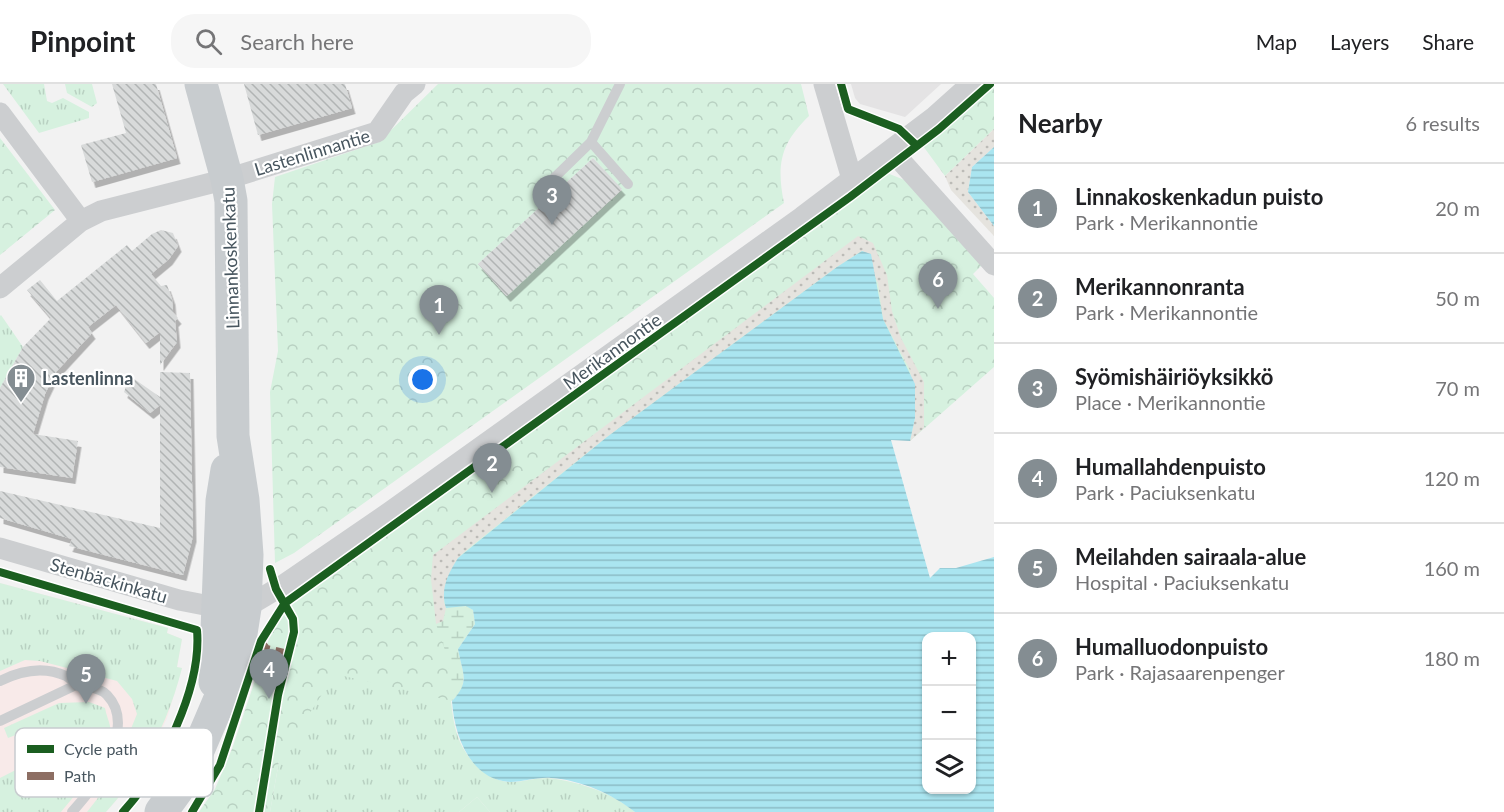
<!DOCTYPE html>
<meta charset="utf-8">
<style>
body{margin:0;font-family:Lato,sans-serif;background:#f6f6f6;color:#202124}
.controls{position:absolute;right:18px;bottom:18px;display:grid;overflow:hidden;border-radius:12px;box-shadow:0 2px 4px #0004}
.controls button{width:54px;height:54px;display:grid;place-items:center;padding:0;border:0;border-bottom:2px solid #e0e0e0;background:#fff;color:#202124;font:30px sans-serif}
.you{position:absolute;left:423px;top:296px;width:21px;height:21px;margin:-15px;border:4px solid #fff;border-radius:50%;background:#1a73e8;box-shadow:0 0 0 9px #1a73e833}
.badge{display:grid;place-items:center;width:39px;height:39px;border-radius:50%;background:#848d92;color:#fff;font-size:20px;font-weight:700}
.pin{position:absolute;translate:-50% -50px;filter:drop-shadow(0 2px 3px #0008)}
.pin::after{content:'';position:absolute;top:32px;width:21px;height:18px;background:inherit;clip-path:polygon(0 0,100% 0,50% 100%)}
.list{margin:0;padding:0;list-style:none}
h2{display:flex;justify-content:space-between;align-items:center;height:78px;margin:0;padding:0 24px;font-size:26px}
h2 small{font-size:20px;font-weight:400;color:#757577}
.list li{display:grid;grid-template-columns:39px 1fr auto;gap:18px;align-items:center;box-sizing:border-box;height:90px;padding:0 24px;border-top:2px solid #e0e0e0}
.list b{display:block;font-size:22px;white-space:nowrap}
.list p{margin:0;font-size:20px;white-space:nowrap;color:#757577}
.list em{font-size:20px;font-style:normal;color:#757577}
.icon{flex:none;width:33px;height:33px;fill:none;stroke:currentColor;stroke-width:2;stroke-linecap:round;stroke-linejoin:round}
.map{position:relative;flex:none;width:994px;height:728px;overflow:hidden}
header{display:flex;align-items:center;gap:36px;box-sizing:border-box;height:84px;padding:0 30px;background:#fff;border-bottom:2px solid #e0e0e0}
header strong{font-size:28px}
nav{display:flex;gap:33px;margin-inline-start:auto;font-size:21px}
.search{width:420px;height:54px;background:#f6f6f6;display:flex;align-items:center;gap:15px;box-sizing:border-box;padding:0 21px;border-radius:24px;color:#757577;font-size:22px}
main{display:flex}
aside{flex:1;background:#fff}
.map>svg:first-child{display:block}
</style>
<header>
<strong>Pinpoint</strong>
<div class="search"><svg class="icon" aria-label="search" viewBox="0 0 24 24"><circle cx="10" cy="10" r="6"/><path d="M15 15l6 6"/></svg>Search here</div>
<nav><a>Map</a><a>Layers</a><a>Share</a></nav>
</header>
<main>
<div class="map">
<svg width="994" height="728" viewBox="0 0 994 728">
<defs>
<pattern id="grass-tufts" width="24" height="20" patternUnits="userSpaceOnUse" patternTransform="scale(1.5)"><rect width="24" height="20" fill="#d6f1df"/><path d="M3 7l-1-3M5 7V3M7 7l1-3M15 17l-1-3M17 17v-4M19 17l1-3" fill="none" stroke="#b9d1c2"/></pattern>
<pattern id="forest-crowns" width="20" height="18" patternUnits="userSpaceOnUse" patternTransform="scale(1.5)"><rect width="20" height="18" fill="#d6f1df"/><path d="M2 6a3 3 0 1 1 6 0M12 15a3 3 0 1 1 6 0" fill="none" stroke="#b9d1c2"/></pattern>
<pattern id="wetland-marsh" width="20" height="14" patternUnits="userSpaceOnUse" patternTransform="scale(1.5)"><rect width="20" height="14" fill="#d6f1df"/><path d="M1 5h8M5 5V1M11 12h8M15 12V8" fill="none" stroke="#b9d1c2"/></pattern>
<pattern id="sand-dots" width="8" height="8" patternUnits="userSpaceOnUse" patternTransform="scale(1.5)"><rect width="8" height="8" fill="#e5e3de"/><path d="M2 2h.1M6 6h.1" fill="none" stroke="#bcbbb7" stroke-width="1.8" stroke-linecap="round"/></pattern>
<pattern id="water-rules" width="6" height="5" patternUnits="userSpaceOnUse" patternTransform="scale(1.5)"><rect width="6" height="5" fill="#aae5f0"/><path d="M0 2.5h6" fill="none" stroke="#8cbcc6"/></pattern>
<pattern id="building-back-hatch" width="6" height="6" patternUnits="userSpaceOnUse" patternTransform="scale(1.5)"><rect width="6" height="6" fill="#d8dada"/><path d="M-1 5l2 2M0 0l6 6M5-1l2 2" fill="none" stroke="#b1b4b4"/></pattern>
<filter id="shadow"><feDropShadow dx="3.5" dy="6" stdDeviation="0" flood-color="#0004"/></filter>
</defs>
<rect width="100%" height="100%" fill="#f2f2f2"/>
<path fill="#e4e3e4" d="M851 0H941L905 33 860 20 855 14Z"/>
<path fill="#f8eae9" d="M0 499 168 544 167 549 182 555 177 583 182 584 167 634 149 671 125 706 106 728H0Z"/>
<path fill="url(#grass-tufts)" d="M3 0H44L47 17 52 19 63 14 89 28V34L39 49Z
M65 0H92L97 19 92 23 67 9Z
M1 231 23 263 0 304V232Z
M0 499 168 544 167 549 182 555 177 583 182 584C168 639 144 686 106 728H87L108 701 137 630 132 615 117 597 40 577 25 576 0 587Z
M304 536 448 575C450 597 450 621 455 643 461 670 485 700 515 698 529 697 541 692 556 695 585 700 612 709 635 728H490L477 713 459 728H270Z
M89 618 105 624C106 630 109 637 110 642 112 668 77 709 61 728H0V694L45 671 52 655 33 644 8 654 4 644 59 619Z"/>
<path fill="url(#forest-crowns)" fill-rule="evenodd" d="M438 0H801L809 32C781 59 776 80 784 119L294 469 275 479 270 308 278 267 272 120 275 93 379 58ZM593 74 622 106 506 212 478 180Z
M994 1V45L945 92 923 62Z
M0 54 55 126 0 171Z
M887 89 907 97 982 181 973 190 994 214V283L910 357 915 334 467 522 458 565 463 605 452 617 335 590 279 677 270 728H199L215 705 232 665 275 537 295 518 815 144Z"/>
<path fill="url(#wetland-marsh)" d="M467 522 473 526 475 540 458 565C462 589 471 597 452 617L448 575 436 540 443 537 446 524Z"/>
<path fill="url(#sand-dots)" d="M994 45V63L972 83 968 108 994 142V152L951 106 945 92Z
M858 152 873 159 887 191 892 227 901 254 924 298V344L910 357 915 334 910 286 883 235 878 199 862 167 837 183 607 353 469 464 458 474 444 518 446 524 443 537 436 540 431 495 433 471Z"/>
<path fill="#d6f1df" d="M477 713 490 728H459Z"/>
<path fill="url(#water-rules)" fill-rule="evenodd" d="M994 63V142L968 108 972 83Z
M862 167 871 170 883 235 915 300V334L910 357 891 356 930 494 940 484H956L994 473V728H635C612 710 581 696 551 694 537 693 524 698 510 698 470 696 454 651 452 617 471 597 462 589 458 565L475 540 473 526 466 522 446 524C440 505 448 490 458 474L607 353 837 183ZM972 552V706H926V552Z"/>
<path fill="url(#building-back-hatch)" filter="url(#shadow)" d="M112 0H156L177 74 92 98 81 61 126 49Z
M244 0H345L352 24 258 51Z
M593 74 622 105 507 212 478 180Z
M161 146 173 149 178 162 169 175 151 190 161 202 167 201 172 215 173 228 178 234 175 237 177 258 160 281V248L146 259 116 221 88 243 92 249 55 289 45 310 33 350 78 357 72 394 0 383V304L23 263 51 234 27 206 40 196 57 217 127 161 132 167 152 150Z
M160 288 190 289 193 452 183 491 69 462 72 455 0 434V407L160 444V321L150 329 124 308 130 292 160 313Z"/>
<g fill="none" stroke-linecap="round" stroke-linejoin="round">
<path stroke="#ccced0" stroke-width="10" d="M591 58 628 100
M554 94 591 58 620 0
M0 597C20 587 44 582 66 592 70 594 73 598 77 600 87 605 99 602 107 611 138 643 95 703 72 728
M0 637 78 600"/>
<path stroke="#ccced0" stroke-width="21" d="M824 0 852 95
M0 29 81 137
M891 66 994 181
M0 204 81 137 101 127 227 95 377 48 404 9 415 0
M0 464 179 516 220 524H245L285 500 390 428 802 133 933 34 971 0"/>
<path stroke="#c8cccf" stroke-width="33" d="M215 598 222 417 227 386
M161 728 177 706 199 664 237 575 245 524 247 471 243 416 233 352 231 117 227 95 201 0"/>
<path stroke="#8d6e63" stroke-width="6" stroke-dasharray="12 6" stroke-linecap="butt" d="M261 557 267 564 284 568 287 575
M254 583 278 611"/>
<g stroke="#fff" stroke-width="11">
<path id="cycleway" d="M841 0 848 25 899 45 917 62
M0 488 197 546C202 604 161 686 123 728
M192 728 220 681 261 557 285 519 850 113 939 45 990 0
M259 728 278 611 294 548 293 535 276 505 270 485"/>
</g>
<use href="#cycleway" stroke="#1b5e20" stroke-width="8"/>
</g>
<defs>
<g id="building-pin" transform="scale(1.5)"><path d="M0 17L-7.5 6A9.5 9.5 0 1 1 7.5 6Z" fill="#848d92" stroke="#fff"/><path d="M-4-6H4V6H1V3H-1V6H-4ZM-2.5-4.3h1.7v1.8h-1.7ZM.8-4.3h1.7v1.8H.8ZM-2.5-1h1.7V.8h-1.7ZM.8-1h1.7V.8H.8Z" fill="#fff"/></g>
</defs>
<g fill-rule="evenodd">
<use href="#building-pin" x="21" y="294"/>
</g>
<g text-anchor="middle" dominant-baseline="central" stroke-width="4.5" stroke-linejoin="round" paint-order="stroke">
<g font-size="18" fill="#48565f" stroke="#fff">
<text transform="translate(312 68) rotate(-17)">Lastenlinnantie</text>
<text transform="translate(230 174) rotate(-92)">Linnankoskenkatu</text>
<text transform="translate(612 267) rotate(-36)">Merikannontie</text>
<text transform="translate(109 496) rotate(16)">Stenbäckinkatu</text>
</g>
<g font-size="18" font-weight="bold" fill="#48565f" stroke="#fff" text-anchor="start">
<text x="42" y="294">Lastenlinna</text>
</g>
</g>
<rect x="15" y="644" width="198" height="69" rx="9" fill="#fff" stroke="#c8cccf" stroke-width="1.5"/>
<rect x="27" y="661" width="27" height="8" fill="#1b5e20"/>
<rect x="27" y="688" width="27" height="8" fill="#8d6e63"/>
<g font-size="16" fill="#48565f">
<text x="64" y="671">Cycle path</text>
<text x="64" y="698">Path</text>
</g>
</svg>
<div class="controls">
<button>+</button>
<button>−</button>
<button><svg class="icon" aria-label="layers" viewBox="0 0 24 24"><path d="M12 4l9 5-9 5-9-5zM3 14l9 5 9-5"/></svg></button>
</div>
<div class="you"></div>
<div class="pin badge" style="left:439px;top:251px">1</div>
<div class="pin badge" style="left:492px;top:409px">2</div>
<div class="pin badge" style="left:552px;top:141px">3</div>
<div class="pin badge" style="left:269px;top:615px">4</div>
<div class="pin badge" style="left:86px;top:620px">5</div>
<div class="pin badge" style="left:938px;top:225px">6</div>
</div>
<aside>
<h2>Nearby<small>6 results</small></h2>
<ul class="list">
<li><span class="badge">1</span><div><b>Linnakoskenkadun puisto</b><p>Park · Merikannontie</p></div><em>20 m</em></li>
<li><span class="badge">2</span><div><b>Merikannonranta</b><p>Park · Merikannontie</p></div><em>50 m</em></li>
<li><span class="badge">3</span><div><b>Syömishäiriöyksikkö</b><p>Place · Merikannontie</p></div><em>70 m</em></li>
<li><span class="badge">4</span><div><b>Humallahdenpuisto</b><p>Park · Paciuksenkatu</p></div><em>120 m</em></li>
<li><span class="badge">5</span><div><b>Meilahden sairaala-alue</b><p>Hospital · Paciuksenkatu</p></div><em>160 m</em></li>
<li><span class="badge">6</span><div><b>Humalluodonpuisto</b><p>Park · Rajasaarenpenger</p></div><em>180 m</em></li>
</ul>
</aside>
</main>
